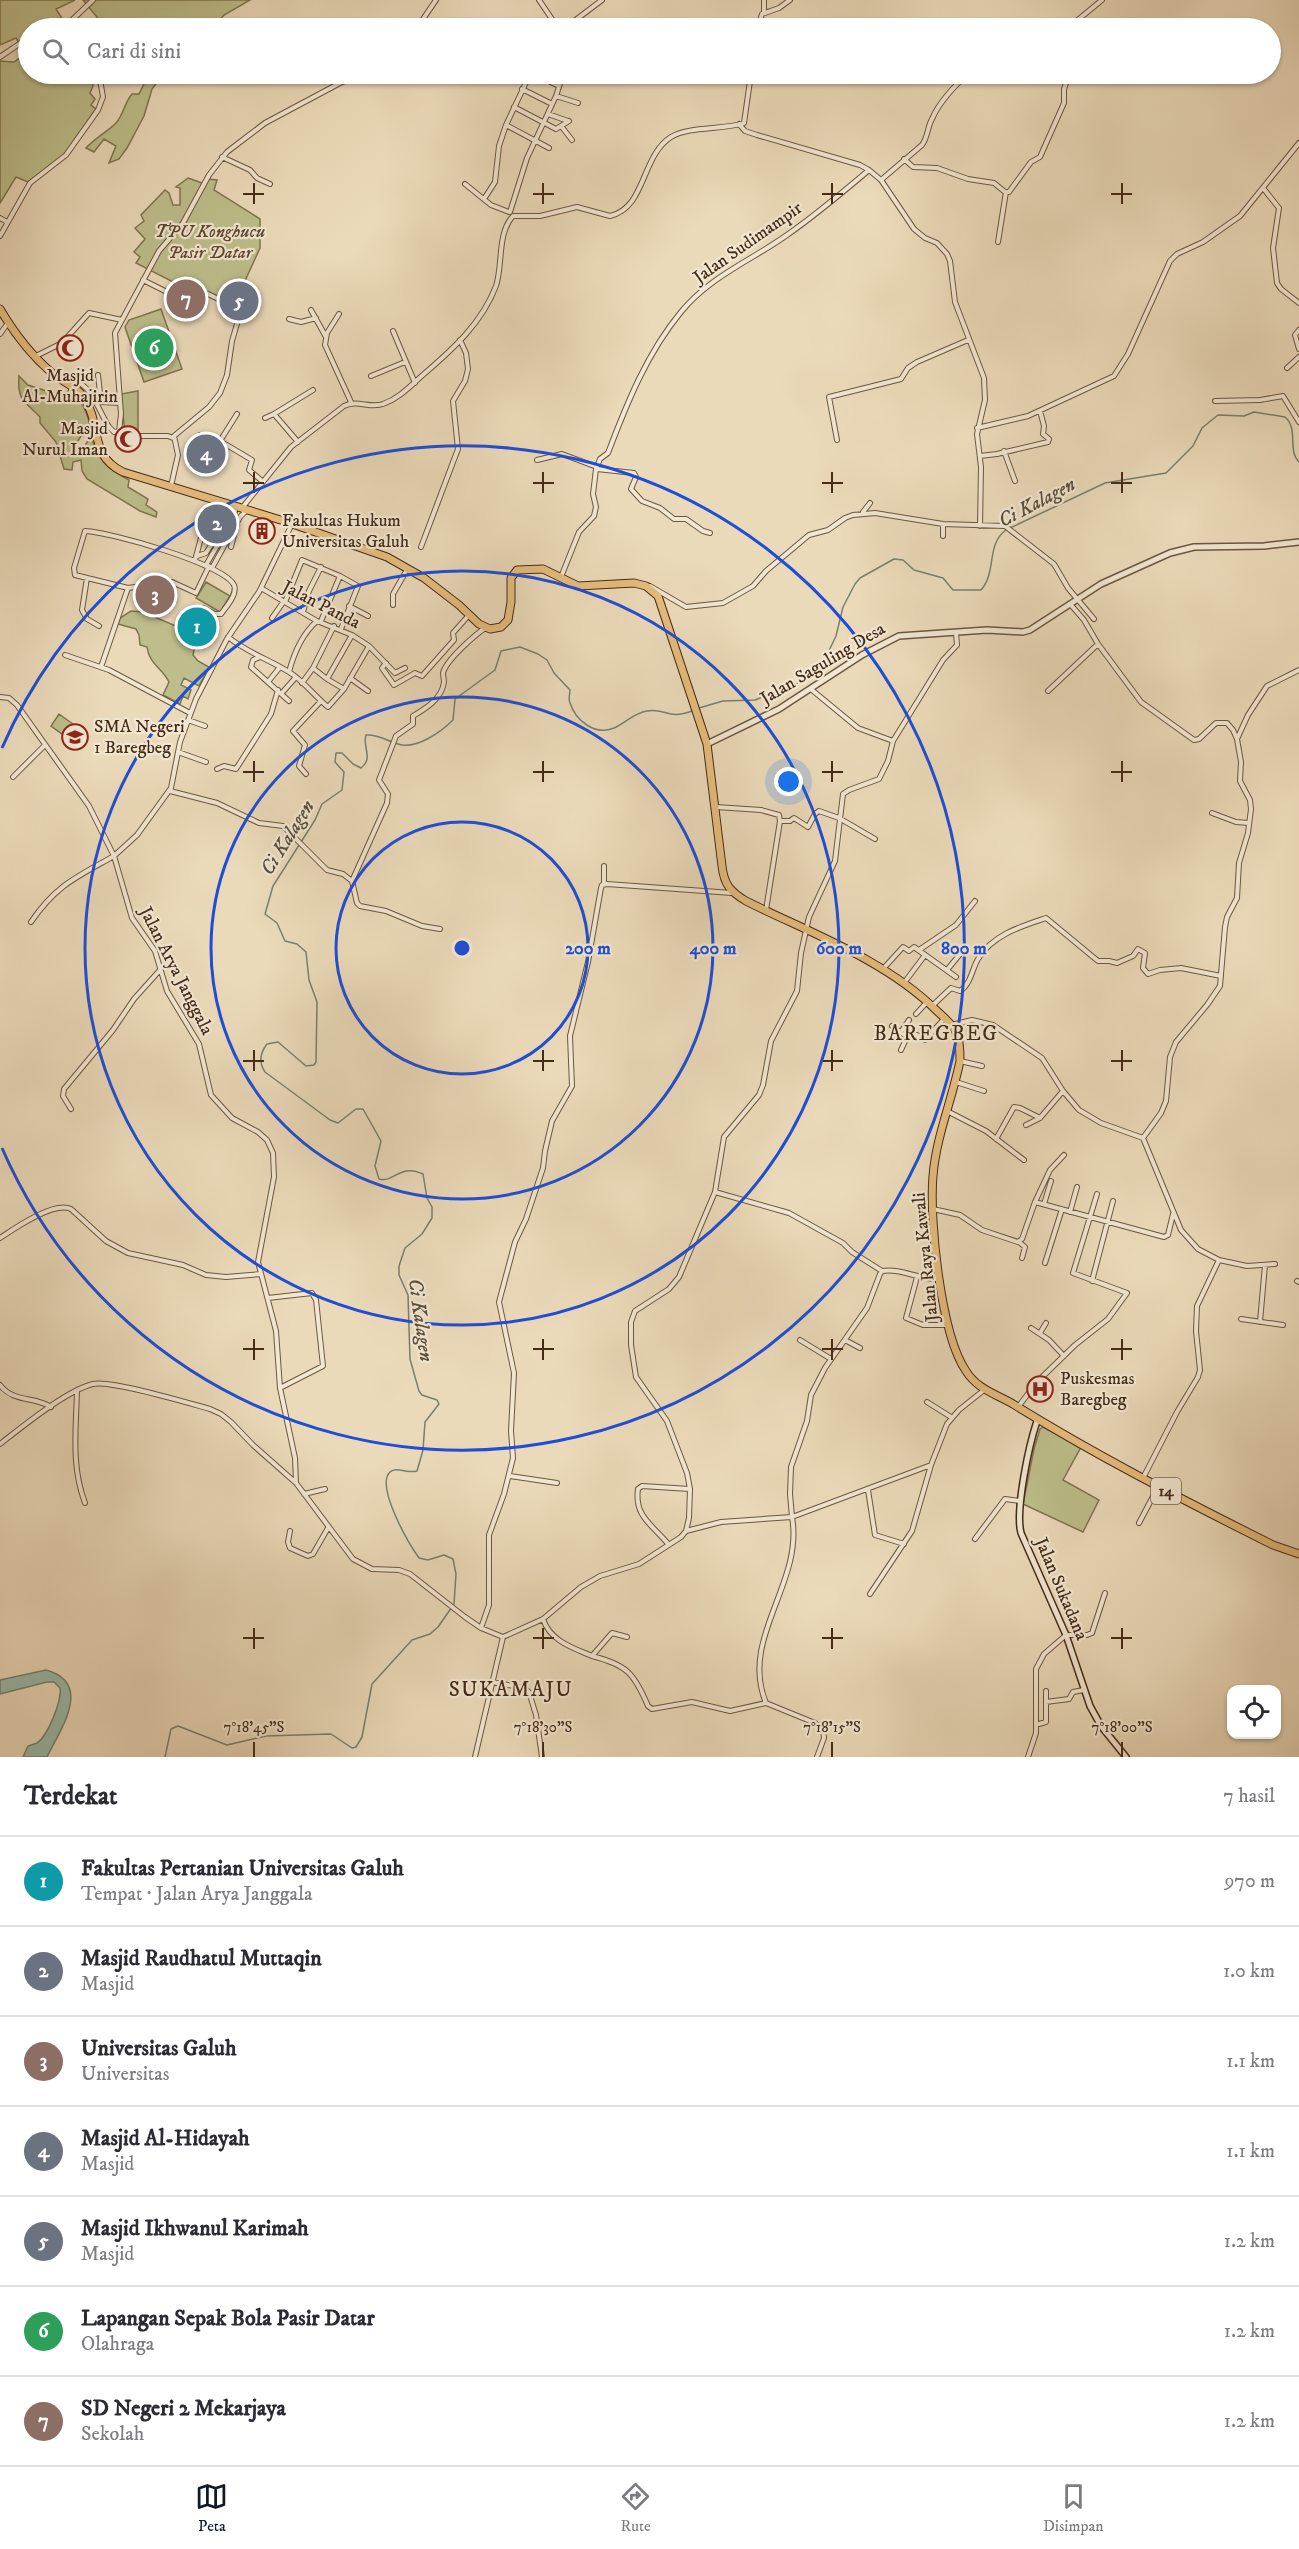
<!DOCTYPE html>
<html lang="id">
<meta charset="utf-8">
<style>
body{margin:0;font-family:"IM FELL DW Pica",serif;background:#f7f7f7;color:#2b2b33}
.controls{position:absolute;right:18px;bottom:18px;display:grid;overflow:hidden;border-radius:12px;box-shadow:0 2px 4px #0004}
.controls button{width:54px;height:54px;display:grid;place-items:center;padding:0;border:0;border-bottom:2px solid #e1e1e2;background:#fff;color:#2b2b33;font:30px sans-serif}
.you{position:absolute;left:789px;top:782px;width:21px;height:21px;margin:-15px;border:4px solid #fff;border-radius:50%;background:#1a73e8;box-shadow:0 0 0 9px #1a73e833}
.badge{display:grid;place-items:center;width:39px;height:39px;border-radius:50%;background:#111827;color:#fff;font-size:20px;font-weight:700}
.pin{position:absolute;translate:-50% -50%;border:3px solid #fff;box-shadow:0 2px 6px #0006}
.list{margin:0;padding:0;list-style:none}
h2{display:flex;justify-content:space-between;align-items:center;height:78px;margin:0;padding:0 24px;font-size:26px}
h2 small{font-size:20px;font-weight:400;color:#7c7c81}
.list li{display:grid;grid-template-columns:39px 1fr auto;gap:18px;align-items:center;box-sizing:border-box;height:90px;padding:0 24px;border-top:2px solid #e1e1e2}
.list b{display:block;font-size:22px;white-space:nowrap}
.list p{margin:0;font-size:20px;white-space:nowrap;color:#7c7c81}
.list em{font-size:20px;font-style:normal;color:#7c7c81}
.icon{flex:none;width:33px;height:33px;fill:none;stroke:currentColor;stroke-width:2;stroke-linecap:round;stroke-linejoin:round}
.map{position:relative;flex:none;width:1299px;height:1757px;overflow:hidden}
.search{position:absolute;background:#fff;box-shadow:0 2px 4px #0004;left:18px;right:18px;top:18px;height:66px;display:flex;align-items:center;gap:15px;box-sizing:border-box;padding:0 21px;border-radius:33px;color:#7c7c81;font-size:22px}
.sheet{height:708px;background:#fff}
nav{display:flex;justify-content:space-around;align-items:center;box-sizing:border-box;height:84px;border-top:2px solid #e1e1e2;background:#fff;font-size:16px;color:#7c7c81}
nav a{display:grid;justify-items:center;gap:3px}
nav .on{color:#111827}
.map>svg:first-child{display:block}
</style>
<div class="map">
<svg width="1299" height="1757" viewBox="0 0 1299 1757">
<rect width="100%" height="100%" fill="#ebdaba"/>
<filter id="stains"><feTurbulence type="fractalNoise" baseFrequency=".00333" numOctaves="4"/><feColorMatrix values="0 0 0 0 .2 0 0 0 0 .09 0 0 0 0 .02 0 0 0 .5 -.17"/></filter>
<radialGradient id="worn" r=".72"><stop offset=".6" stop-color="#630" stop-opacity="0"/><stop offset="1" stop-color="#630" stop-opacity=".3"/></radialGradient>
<path fill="#bdbe8b" stroke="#817450" stroke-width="1.5" d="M0 0H75L56 9 63 20 62 28H28V74H91L93 86 90 93 95 99 91 105 96 109 66 152 57 162 28 182 16 177 0 203V61L14 62 25 54 16 38 0 45Z
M83 0H250L224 15 213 28H106Z
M149 74H163L152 89 144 116 127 148 119 159 109 163 116 146 104 139 94 152 86 148C95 138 107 132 116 123 124 114 124 103 132 94H139Z
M188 178 205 184 208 179 217 180 214 190 260 219V248L240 292 235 291 230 301 178 280 173 282 136 263 140 257 134 252 145 239 135 228 144 221 141 215 165 190 169 193 173 205H180V188L176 187Z
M161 309 182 369 144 382 125 327 129 320Z
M19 376 28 385 65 397 69 389C83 399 89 418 92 434L81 436 74 447 87 453 86 444 89 439H92C98 461 110 470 129 480L128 487 148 499 146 505 157 512 156 517 140 511 87 479 82 471 81 460 73 462 72 470 64 469 56 442 40 423V417C25 401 17 401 19 376Z
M138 391V435H125L121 394Z
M206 582 230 596 220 612 196 598Z
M131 611 143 612 190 632 195 644 193 655 198 661 209 667 199 686 184 678 181 685 191 690 188 699 183 696 180 704 163 695 169 682C162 668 149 664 147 647L140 645 139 635 136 629 118 624 120 618Z
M59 714 77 727 66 737 51 726Z
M1043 1427 1081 1447 1063 1480 1099 1500 1083 1532 1023 1504 1034 1449 1040 1429Z"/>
<path fill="#99bbab" stroke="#77816f" stroke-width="1.5" d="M46 1670C94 1683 60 1730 47 1757H23L28 1746C31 1745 34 1744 37 1743 48 1736 62 1700 60 1688L54 1682H47L0 1694V1680Z"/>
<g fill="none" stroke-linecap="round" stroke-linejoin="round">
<path stroke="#77816f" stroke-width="1.5" d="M1010 528 1105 483 1166 473 1193 446 1202 428 1218 415 1244 416 1254 412 1285 417C1299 429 1287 450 1299 462
M699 708 723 701 755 700 806 680 826 657 836 636 843 607 855 584 860 578 894 559 903 560 914 570 943 578 953 590H981C997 572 986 544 1006 530
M165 1757 171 1729 178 1726 227 1745 266 1736 331 1734 352 1748 356 1747 362 1737 372 1684 412 1640 430 1634 438 1627 454 1604 456 1574 453 1559 444 1555 428 1560 419 1558C409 1544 375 1486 390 1472 396 1466 408 1474 417 1471L423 1450 425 1422 439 1404 437 1400 422 1395 419 1391 410 1359 408 1295 399 1275V1266L405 1248 422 1234 432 1218V1207L427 1198 423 1174C399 1163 395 1183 379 1179L375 1166 381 1141 363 1109H356L338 1123 330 1120 265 1072C259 1063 260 1053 267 1044L278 1042 306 1066 314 1065 316 1062 317 1002 309 980 306 952 297 944 285 941 277 923 265 914 273 886 315 820 322 804 342 790 344 772 335 762 336 753H342L353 764 361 768C374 758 362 747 366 735 378 734 387 741 398 744 416 750 441 732 453 720L455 699 495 670 501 651 520 647 538 654 547 660 554 673 570 690C570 694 568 699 570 703 576 721 595 736 614 728 625 723 634 713 647 711 666 708 668 720 692 711"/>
<g stroke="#6e563f" stroke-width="6">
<path id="minor" d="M539 0 558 28
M764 0V12
M72 20 93 0
M51 28 72 20 77 28
M417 28 436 0
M565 28 602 0
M758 28 762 14 779 8 790 0
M1068 28 1102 0
M0 57 28 38
M534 74 559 86
M522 89 552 104
M556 96 578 103
M514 107 556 129 569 121
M548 114 568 121
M739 124 745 131 757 135 860 165 869 170 881 180 922 145C928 137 927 128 932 119 939 102 955 86 967 74
M506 125 549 148
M561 126 572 140
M222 157 250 170 257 178 270 184
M904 159 913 167 937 168 968 179 994 183 1005 192H1009L1031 162 1040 157 1064 103V89L1069 74
M881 180 914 229 925 238 937 243 947 254 950 261 955 302 984 378 985 400 977 434 981 467 980 526
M465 184 491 205 509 212
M1263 188 1279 208 1273 248 1277 283 1281 289 1299 303
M484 199 495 182 499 146 506 125 530 74
M510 212 527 158 556 96 563 74
M0 218 7 222
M0 236 30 183 66 155 98 110 103 97 99 74
M998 242 1006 192
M143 280 167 292 176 284H180L208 294 241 310 232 341 227 375 220 393 209 407 174 436 178 455 171 486
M311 310 326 337
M339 314 327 333 325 345 351 402
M289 319 301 322 316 318
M1299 330 1295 335 1299 349
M393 331 415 383
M0 334 8 323
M36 356 62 343 89 313 122 320
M1287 368 1299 357
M98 375 101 402 120 403
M371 376 405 362
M64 379C91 378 97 409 109 427L114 432 119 431 121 414 115 333 159 251 183 223 209 175 227 152 265 123 340 83 364 74
M1215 401 1260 400 1283 396 1299 422
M274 414 313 390
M265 418 274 414 298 442
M977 428 1028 416 1114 376 1128 354 1170 261 1177 254 1203 242 1240 216 1299 143
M119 431 125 436H168L173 438
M200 435 220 441 252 460 249 470 262 481
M837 440 829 397 901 379 908 368 917 362 968 340
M220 441 237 414
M1004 451 1015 481
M980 456 997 454 1048 442 1049 439 1043 434 1044 426 1040 411
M537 460 562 454 597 467
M597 469 634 473 636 477 631 489 642 501 660 508 674 519H686L703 531 710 533
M242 508 291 447 344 406C357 399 370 409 383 404 400 398 411 385 424 374 453 349 482 323 496 286 503 265 497 233 513 216H540L577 207 610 216C646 208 641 156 671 137 689 126 723 130 744 123L751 74
M863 512 870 503
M292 524 259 592 227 639 196 699 180 742 171 788 137 835 114 856 132 918 155 951 167 991 199 1044 211 1095 232 1118 258 1132 267 1140 273 1153 274 1177 258 1262 276 1331 280 1388 295 1458 296 1483
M943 536V524
M231 547 237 524
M421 547 458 449 453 401 465 381 468 369 466 353 460 340
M197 556 206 553 213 542
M195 560 201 538 218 544
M206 565 234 517 235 510 232 505
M212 568 240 517 247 510
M561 577 579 532 594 516 596 507 593 494 596 469 600 459 608 453C627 403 647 353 681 312 709 277 752 260 787 235 816 215 843 192 869 170
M87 578 82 610 87 619 99 626
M650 586 686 607 723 603 753 586 766 571 809 535 828 530 845 518 853 515 875 513 943 524 1005 526 1054 564 1068 588 1094 619
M128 588 75 575 74 568 85 531C110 532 224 564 234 585 238 594 226 607 221 614H215L203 608 194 621
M261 588 317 621 352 635 369 646 395 673 405 668
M285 602 302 560 340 576
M393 605V594L408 568
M349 606 368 616
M303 612 309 591 321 567
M272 618 284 601
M321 621 340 576 358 586 341 629
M228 637C248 653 268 659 289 672 304 681 314 696 328 707L344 689 369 646
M65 655 109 670 190 713
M260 657 253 660 251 667 289 701
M386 663 382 668 394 685 415 673 422 676 454 640 453 633 469 615
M101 667 128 588 172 582 196 593 209 566
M313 668 327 679 352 635
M289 672C294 653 302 634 317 621
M350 678 368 691
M327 679 344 689
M268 682 280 667
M302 683 313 668 334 626
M812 690 858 728 893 741
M1048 691 1098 644
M281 694 296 677
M0 697 9 698 17 705 89 806 114 856C77 877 56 885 31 922
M188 720 205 726
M1237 739 1248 715 1267 686 1299 670
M178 752 206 762
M217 769 224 766 236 769 271 714 278 690
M306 774 299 766 305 745 293 731 321 701
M13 777 45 745
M170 791 217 803 259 823 283 826 327 870 343 874 352 881
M716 807 761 810 779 815 780 821 766 910
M1212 813 1236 822 1249 823
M780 821H790L794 818 808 827 815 814 819 811 839 818 875 839
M604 884V866
M440 929 422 926 386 911 360 906 357 903 352 881 387 803 388 794 379 780 396 736 413 724V716C425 709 442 699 444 682 444 681 443 674 443 673 446 660 475 635 485 628
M919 950 956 925 975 901
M883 969 903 947 909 951 914 947 956 977
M947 970 965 948
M904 983 925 955
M932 1006 951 988 960 991C971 984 972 969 978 959 992 935 1022 926 1046 918L1098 961H1109L1117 963 1133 956 1138 949 1145 953 1143 968 1148 974 1160 970 1181 968 1221 976
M916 1014 927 1002
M951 1025 972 1020 993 1025 1042 1058 1063 1091 1079 1110 1101 1123 1143 1138 1161 1113 1166 1101 1170 1057 1176 1042 1207 1005 1220 986 1225 927 1227 917 1237 898 1239 863 1248 833 1251 809 1250 800 1240 781 1241 762 1237 739 1233 730 1227 723H1216L1199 739 1194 740 1141 702 1098 644 1084 620 1070 604
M892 1026 907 1037 917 1035 925 1040 944 1019
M901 1032 909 1020
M901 1050 907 1037
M960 1061 982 1066
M956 1082 984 1091
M71 1109 63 1096 64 1089 113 1030 134 999 160 970
M947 1111 986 1131 1024 1160
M1026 1125 1040 1118 1063 1091
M1143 1138 1181 1230 1198 1249 1219 1260
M996 1139 1014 1107 1020 1108 1040 1118
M715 1192 789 1213 843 1243 852 1252 882 1271
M1035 1202 1050 1170 1064 1155
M1044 1204 1051 1181
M933 1209 960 1215 982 1230 1018 1242 1022 1239 1035 1202 1164 1237 1168 1235 1173 1214
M1070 1212 1077 1187
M0 1238C15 1228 54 1201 71 1209L106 1241 128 1253 183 1265 206 1275 226 1277 261 1274
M1019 1242 1025 1247 1022 1258
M1045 1263 1062 1209
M917 1277 906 1318 923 1325H947
M1092 1281 1113 1201
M1297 1281 1299 1282
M268 1298 312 1293 316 1300 323 1366 280 1388
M1241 1319 1283 1325
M1260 1322 1265 1265
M1031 1328 1049 1340 1064 1356
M1040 1333 1046 1323
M800 1340 831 1359
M845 1340 860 1348
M0 1385C14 1403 34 1396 51 1407
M77 1391C76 1430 71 1466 85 1503
M927 1402 951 1417
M1018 1407 1037 1382 1075 1345 1108 1319 1127 1293 1073 1273 1097 1194
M0 1444C22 1427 67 1390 93 1384 112 1380 188 1403 210 1409L221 1414 231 1422 253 1445 296 1483 353 1559 372 1569 399 1570 410 1574 465 1617 481 1628 503 1637 543 1619 581 1587 600 1576 639 1564 681 1537 686 1531 689 1518 690 1489 687 1473 667 1421 636 1377 631 1345V1322L635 1311 669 1289 679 1277 715 1192 724 1137 759 1095 763 1085 771 1041 797 991 801 953 809 917 835 861 843 794 849 790 879 779 888 761 893 741 943 660 957 645 956 633
M931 1465 792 1517 790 1494 791 1467 807 1421 811 1395 825 1368 867 1308 880 1274 882 1271C902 1268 919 1280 939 1279
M510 1476 557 1483
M1143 1478 1177 1412 1198 1377 1200 1370 1196 1331 1197 1306 1219 1260 1247 1266 1275 1264
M868 1490 875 1535 904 1544
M304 1494 325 1489
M1139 1523 1158 1487
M290 1531 288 1542 290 1548 308 1556 313 1554 328 1528
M686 1531 721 1522 792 1517C804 1583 739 1638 766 1703L815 1723 823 1730 824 1738 817 1757
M975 1539 1005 1499 1020 1501
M669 1545C653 1525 634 1517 638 1489L642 1486 690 1489
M870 1594 912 1531 931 1465 947 1424 959 1410 984 1390
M543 1619C550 1641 573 1648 592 1656L612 1633 627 1637
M481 1628 489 1605V1535L504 1494 513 1458 511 1431 514 1373 499 1302 515 1242 526 1219 543 1168 545 1151 552 1121 572 1086 570 1036 588 962 601 888 602 885 607 884 732 893
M592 1656C627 1665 634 1673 648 1706L652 1709 692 1702 730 1711 766 1703
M492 1682 524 1688 529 1692 536 1715 542 1757
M1046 1702 1069 1699 1073 1692 1084 1690
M1039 1724 1046 1722V1691
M475 1757 503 1637
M1028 1757 1036 1733V1669L1044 1654 1066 1635H1087L1092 1633 1105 1593"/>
</g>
<g stroke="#6e563f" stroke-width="8">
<path id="tertiary" d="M707 744 779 709 862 655 899 636 987 630 1023 632 1030 630 1101 584 1170 553 1194 547 1264 546 1299 542"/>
</g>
<g stroke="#452a16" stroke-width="8">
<path id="secondary" d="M1037 1421C1029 1445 1015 1510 1021 1533L1066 1635 1090 1706 1101 1726 1126 1757"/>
</g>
<g stroke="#452a16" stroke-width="9">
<path id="trunk" d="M0 309C13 331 32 356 52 373 62 382 77 386 84 398 102 424 88 455 123 472L284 521 387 557 424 578 459 605 479 624 490 629 501 627 508 620 511 602V578L517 570 543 569 578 586 634 583 646 586 658 596 707 744 722 866C724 885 731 892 746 901 810 933 884 959 936 1010 943 1017 953 1024 957 1034 960 1042 960 1052 960 1061 952 1100 936 1137 933 1176 929 1220 941 1335 966 1371 977 1389 996 1394 1013 1404 1097 1456 1185 1501 1273 1545L1299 1554"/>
</g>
<use href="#minor" stroke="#f2e7d2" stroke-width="4"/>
<use href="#tertiary" stroke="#f2e7d2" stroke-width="5"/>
<use href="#secondary" stroke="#f2e7d2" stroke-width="5"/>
<use href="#trunk" stroke="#e6bd7d" stroke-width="7"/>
</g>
<path fill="none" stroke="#452a16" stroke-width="2" d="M254 183V204M543 183V204M832 183V204M1122 183V204M243 194H264M533 194H554M822 194H843M1111 194H1132M254 472V493M543 472V493M832 472V493M1122 472V493M243 483H264M533 483H554M822 483H843M1111 483H1132M254 761V782M543 761V782M832 761V782M1122 761V782M243 772H264M533 772H554M822 772H843M1111 772H1132M254 1050V1071M543 1050V1071M832 1050V1071M1122 1050V1071M243 1061H264M533 1061H554M822 1061H843M1111 1061H1132M254 1339V1360M543 1339V1360M832 1339V1360M1122 1339V1360M243 1349H264M533 1349H554M822 1349H843M1111 1349H1132M254 1628V1649M543 1628V1649M832 1628V1649M1122 1628V1649M243 1638H264M533 1638H554M822 1638H843M1111 1638H1132M254 1742V1757M543 1742V1757M832 1742V1757M1122 1742V1757"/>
<g fill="none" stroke="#1d4ed8" stroke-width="3">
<circle cx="462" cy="948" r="126"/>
<circle cx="462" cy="948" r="251"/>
<circle cx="462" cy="948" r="377"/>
<path d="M2 748A502 502 0 1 1 2 1148"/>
</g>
<defs>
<g id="mosque-ring" transform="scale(1.35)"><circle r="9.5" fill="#f2e7d2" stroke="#8f2418" stroke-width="1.5"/><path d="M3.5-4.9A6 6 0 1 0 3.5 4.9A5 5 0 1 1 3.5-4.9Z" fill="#8f2418"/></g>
<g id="building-ring" transform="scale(1.35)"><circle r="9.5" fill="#f2e7d2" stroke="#8f2418" stroke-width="1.5"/><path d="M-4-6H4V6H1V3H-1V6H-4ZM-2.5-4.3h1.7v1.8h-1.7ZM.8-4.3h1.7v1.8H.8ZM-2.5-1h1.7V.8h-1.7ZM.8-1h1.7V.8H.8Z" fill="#8f2418"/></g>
<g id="school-ring" transform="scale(1.35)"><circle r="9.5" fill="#f2e7d2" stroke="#8f2418" stroke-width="1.5"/><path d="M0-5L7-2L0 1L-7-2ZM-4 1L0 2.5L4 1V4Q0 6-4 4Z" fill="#8f2418"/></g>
<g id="hospital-ring" transform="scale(1.35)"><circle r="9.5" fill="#f2e7d2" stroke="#8f2418" stroke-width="1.5"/><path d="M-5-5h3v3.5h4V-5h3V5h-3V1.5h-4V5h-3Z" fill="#8f2418"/></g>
</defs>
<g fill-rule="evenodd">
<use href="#mosque-ring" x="70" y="348"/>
<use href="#mosque-ring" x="128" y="439"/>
<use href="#building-ring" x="262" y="531"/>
<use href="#school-ring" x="75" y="737"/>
<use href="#hospital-ring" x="1040" y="1389"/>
</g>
<g text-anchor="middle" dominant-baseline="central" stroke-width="4.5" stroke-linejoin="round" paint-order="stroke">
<rect fill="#f2e7d2" stroke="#79634e" stroke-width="1.5" x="1151" y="1478" width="30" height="26" rx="4.5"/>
<g font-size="16" font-weight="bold" fill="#452a16">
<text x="1166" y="1491">14</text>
</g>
<g font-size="18" font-style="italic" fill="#5d482d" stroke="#f2e7d2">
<text x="210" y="232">TPU Konghucu<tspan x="210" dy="21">Pasir Datar</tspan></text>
</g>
<g font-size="18" fill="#452a16" stroke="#f2e7d2">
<text transform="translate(748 243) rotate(-35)">Jalan Sudimampir</text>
<text transform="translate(321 605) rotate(27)">Jalan Panda</text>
<text transform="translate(823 664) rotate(-31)">Jalan Saguling Desa</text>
<text transform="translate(176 971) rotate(63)">Jalan Arya Janggala</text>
<text transform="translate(926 1257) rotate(-96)">Jalan Raya Kawali</text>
<text transform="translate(1061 1589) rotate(67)">Jalan Sukadana</text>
</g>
<g font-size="18" fill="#452a16" stroke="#f2e7d2" text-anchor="start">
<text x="70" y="376" text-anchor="middle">Masjid<tspan x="70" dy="21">Al-Muhajirin</tspan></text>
<text x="108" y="429" text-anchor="end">Masjid<tspan x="108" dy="21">Nurul Iman</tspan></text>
<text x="282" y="521">Fakultas Hukum<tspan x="282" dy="21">Universitas Galuh</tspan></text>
<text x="94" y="727">SMA Negeri<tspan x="94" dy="21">1 Baregbeg</tspan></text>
<text x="1060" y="1379">Puskesmas<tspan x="1060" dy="21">Baregbeg</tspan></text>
</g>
<g font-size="20" font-style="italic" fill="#5a4e3b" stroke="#f2e7d2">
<text transform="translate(1037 503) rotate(-28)">Ci Kalagen</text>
<text transform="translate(288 838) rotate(-58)">Ci Kalagen</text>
<text transform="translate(420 1320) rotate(82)">Ci Kalagen</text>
</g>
<g font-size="21" letter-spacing="1.5" fill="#452a16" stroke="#f2e7d2">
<text x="936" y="1034">BAREGBEG</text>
<text x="511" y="1690">SUKAMAJU</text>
</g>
</g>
<g font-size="15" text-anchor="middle" fill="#452a16" stroke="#f2e7d2" stroke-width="4.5" stroke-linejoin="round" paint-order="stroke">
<text x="254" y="1732">7°18'45"S</text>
<text x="543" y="1732">7°18'30"S</text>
<text x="832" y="1732">7°18'15"S</text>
<text x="1122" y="1732">7°18'00"S</text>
</g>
<circle cx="462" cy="948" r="9" fill="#1d4ed8" stroke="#f2e7d2" stroke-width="3"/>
<g font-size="18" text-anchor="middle" font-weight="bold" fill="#1d4ed8" stroke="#f2e7d2" stroke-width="4.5" stroke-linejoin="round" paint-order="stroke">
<text x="588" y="954">200 m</text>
<text x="713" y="954">400 m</text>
<text x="839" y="954">600 m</text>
<text x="964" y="954">800 m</text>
</g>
<rect width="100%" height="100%" filter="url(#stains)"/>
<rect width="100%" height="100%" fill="url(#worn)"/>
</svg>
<div class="controls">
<button><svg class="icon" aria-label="locate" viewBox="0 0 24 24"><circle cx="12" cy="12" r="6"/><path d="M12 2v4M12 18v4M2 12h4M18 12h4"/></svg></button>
</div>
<div class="you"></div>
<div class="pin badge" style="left:197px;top:627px;background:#0f9aa8">1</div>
<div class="pin badge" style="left:217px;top:524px;background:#6b7280">2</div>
<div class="pin badge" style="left:155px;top:595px;background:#8d6e63">3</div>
<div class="pin badge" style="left:206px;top:454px;background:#6b7280">4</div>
<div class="pin badge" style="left:239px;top:301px;background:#6b7280">5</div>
<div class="pin badge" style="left:154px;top:348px;background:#2e9e5b">6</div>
<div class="pin badge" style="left:186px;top:299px;background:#8d6e63">7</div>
<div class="search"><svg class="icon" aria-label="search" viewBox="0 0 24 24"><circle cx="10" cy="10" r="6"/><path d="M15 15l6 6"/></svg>Cari di sini</div>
</div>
<section class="sheet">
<h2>Terdekat<small>7 hasil</small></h2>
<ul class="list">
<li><span class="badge" style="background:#0f9aa8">1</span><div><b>Fakultas Pertanian Universitas Galuh</b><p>Tempat · Jalan Arya Janggala</p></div><em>970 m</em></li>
<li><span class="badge" style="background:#6b7280">2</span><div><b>Masjid Raudhatul Muttaqin</b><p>Masjid</p></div><em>1.0 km</em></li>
<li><span class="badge" style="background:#8d6e63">3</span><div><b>Universitas Galuh</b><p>Universitas</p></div><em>1.1 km</em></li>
<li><span class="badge" style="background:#6b7280">4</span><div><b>Masjid Al-Hidayah</b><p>Masjid</p></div><em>1.1 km</em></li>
<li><span class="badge" style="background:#6b7280">5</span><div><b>Masjid Ikhwanul Karimah</b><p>Masjid</p></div><em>1.2 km</em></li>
<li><span class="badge" style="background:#2e9e5b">6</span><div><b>Lapangan Sepak Bola Pasir Datar</b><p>Olahraga</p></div><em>1.2 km</em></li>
<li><span class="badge" style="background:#8d6e63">7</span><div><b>SD Negeri 2 Mekarjaya</b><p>Sekolah</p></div><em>1.2 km</em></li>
</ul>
</section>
<nav>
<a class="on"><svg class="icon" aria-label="map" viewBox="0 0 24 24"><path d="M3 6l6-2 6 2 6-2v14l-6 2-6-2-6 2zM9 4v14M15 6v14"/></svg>Peta</a>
<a><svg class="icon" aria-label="directions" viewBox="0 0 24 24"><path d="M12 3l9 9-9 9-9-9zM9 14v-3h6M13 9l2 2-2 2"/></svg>Rute</a>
<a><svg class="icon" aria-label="saved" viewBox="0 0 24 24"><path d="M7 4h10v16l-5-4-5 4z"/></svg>Disimpan</a>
</nav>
